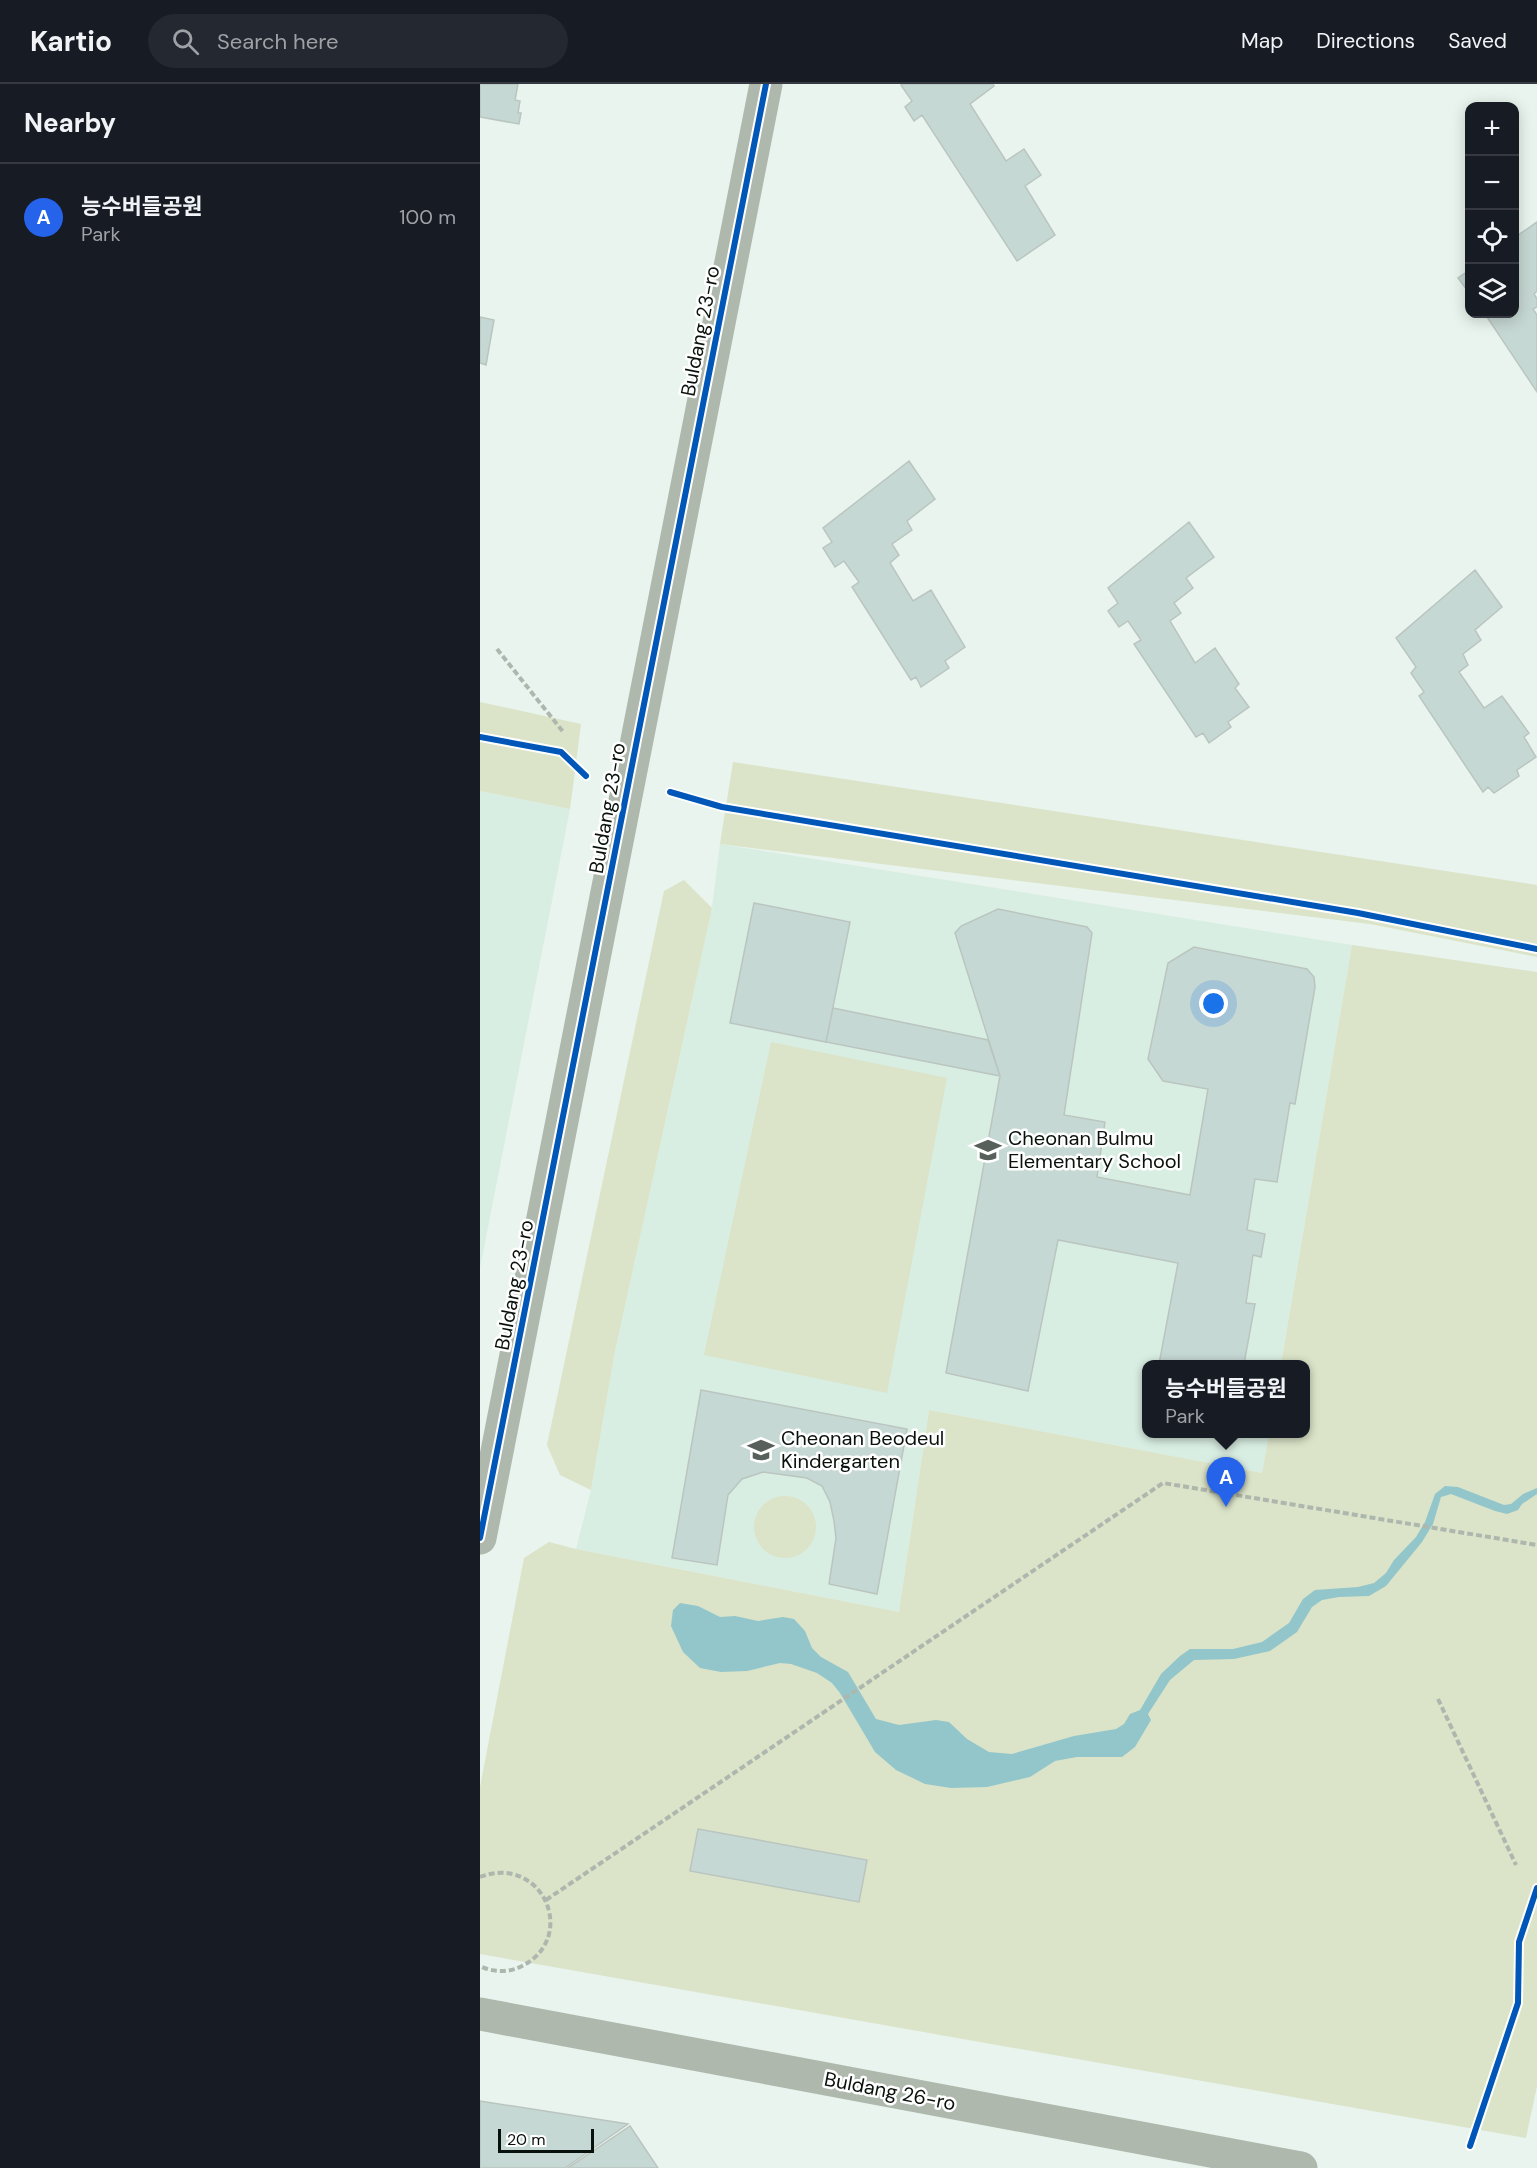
<!DOCTYPE html>
<meta charset="utf-8">
<style>
body{margin:0;font-family:"DM Sans","Noto Sans KR",sans-serif;background:#242831;color:#f1f3f6}
.controls{position:absolute;right:18px;top:18px;display:grid;overflow:hidden;border-radius:12px;box-shadow:0 3px 15px #0003}
.controls button{width:54px;height:54px;display:grid;place-items:center;padding:0;border:0;border-bottom:2px solid #363941;background:#171b24;color:#f1f3f6;font:30px sans-serif}
.scale{position:absolute;left:18px;bottom:15px;width:96px;box-sizing:border-box;padding-left:6px;border:3px solid #09110c;border-top:0;font-size:16px;line-height:21px;white-space:nowrap;color:#09110c;-webkit-text-stroke:4px #fff;paint-order:stroke}
.you{position:absolute;left:734px;top:920px;width:21px;height:21px;margin:-15px;border:4px solid #fff;border-radius:50%;background:#1a73e8;box-shadow:0 0 0 9px #1a73e833}
.badge{display:grid;place-items:center;width:39px;height:39px;border-radius:50%;background:#2563eb;color:#fff;font-size:20px;font-weight:700}
.pin{position:absolute;translate:-50% -50px;filter:drop-shadow(0 2px 3px #0008)}
.pin::after{content:'';position:absolute;top:32px;width:21px;height:18px;background:inherit;clip-path:polygon(0 0,100% 0,50% 100%)}
.popup{position:absolute;left:662px;top:1276px;width:168px;height:78px;box-sizing:border-box;display:grid;place-content:center;border-radius:12px;background:#171b24;filter:drop-shadow(0 2px 4px #0005);font-size:20px;white-space:nowrap;color:#9ea1a6}
.popup b{font-size:22px;color:#f1f3f6}
.popup::after{content:'';position:absolute;left:50%;top:100%;margin-left:-12px;border:12px solid transparent;border-top-color:#171b24}
.list{margin:0;padding:0;list-style:none}
h2{display:flex;justify-content:space-between;align-items:center;height:78px;margin:0;padding:0 24px;font-size:26px}
h2 small{font-size:20px;font-weight:400;color:#9ea1a6}
.list li{display:grid;grid-template-columns:39px 1fr auto;gap:18px;align-items:center;box-sizing:border-box;height:108px;padding:0 24px;border-top:2px solid #363941}
.list b{display:block;font-size:22px;white-space:nowrap}
.list p{margin:0;font-size:20px;white-space:nowrap;color:#9ea1a6}
.list em{font-size:20px;font-style:normal;color:#9ea1a6}
.icon{flex:none;width:33px;height:33px;fill:none;stroke:currentColor;stroke-width:2;stroke-linecap:round;stroke-linejoin:round}
.map{position:relative;flex:none;width:1057px;height:2084px;overflow:hidden}
header{display:flex;align-items:center;gap:36px;box-sizing:border-box;height:84px;padding:0 30px;background:#171b24;border-bottom:2px solid #363941}
header strong{font-size:28px}
nav{display:flex;gap:33px;margin-inline-start:auto;font-size:21px}
.search{width:420px;height:54px;background:#242831;display:flex;align-items:center;gap:15px;box-sizing:border-box;padding:0 21px;border-radius:33px;color:#9ea1a6;font-size:22px}
main{display:flex}
aside{flex:1;background:#171b24}
.map>svg:first-child{display:block}
</style>
<header>
<strong>Kartio</strong>
<div class="search"><svg class="icon" aria-label="search" viewBox="0 0 24 24"><circle cx="10" cy="10" r="6"/><path d="M15 15l6 6"/></svg>Search here</div>
<nav><a>Map</a><a>Directions</a><a>Saved</a></nav>
</header>
<main>
<aside>
<h2>Nearby<small></small></h2>
<ul class="list">
<li><span class="badge">A</span><div><b>능수버들공원</b><p>Park</p></div><em>100 m</em></li>
</ul>
</aside>
<div class="map">
<svg width="1057" height="2084" viewBox="0 0 1057 2084">
<rect width="100%" height="100%" fill="#e8f4ed"/>
<path fill="#d9eee2" d="M0 707 90 725 0 1184Z
M240 760 872 861 801 1280H666V1350H789L782 1389 449 1326 419 1528 96 1465 111 1406 134 1272 232 824Z"/>
<path fill="#dbe3c8" d="M0 618 101 640 90 725 0 707Z
M253 678 1057 801V873L890 840 240 760Z
M204 796 232 824 134 1272 111 1406 80 1391 67 1361 184 807Z
M872 861 1057 888V2002L1046 2054 0 1870V1703L44 1474 69 1458 96 1465 419 1528 449 1326 782 1389 789 1350H825V1280H801Z
M291 958 467 994 407 1309 224 1271Z
M274 1443a31 31 0 1 1 62 0a31 31 0 1 1-62 0Z"/>
<path fill="#93c6cb" d="M965 1402 978 1403 1024 1421 1031 1420 1043 1410 1057 1404V1410L1042 1420 1038 1426 1027 1430 1015 1427 971 1410 961 1413 953 1440 942 1458 906 1502 889 1512 859 1513 842 1516 832 1523 817 1548 790 1567 754 1575 714 1576 690 1596 668 1630 671 1636 655 1663 642 1673H597L575 1677 550 1693 507 1703 471 1704 445 1700 416 1686 395 1668 360 1609 352 1599 337 1589 311 1580 300 1579 267 1587 241 1588 220 1584 203 1568 191 1542 193 1526 200 1519 218 1522 240 1533 255 1532 278 1537 303 1533 314 1535 325 1547 332 1564 341 1573 368 1588 396 1635 419 1641 456 1636 469 1638 487 1655 509 1668 532 1670 594 1652 636 1645 644 1640 650 1630 660 1626 681 1590 700 1572 710 1565H753L782 1558 809 1539 823 1515 835 1506 878 1503 894 1499 906 1489 914 1476 936 1453 945 1438 955 1410Z"/>
<path fill="#c6d8d3" stroke="#bac5c0" stroke-width="1.5" d="M0 0H38L35 16 40 17 38 29H41L39 40 0 33Z
M423 0H513L514 2 490 20 526 77 544 65 561 91 545 102 575 151 537 177 442 31 434 37 425 23 432 17 421 1Z
M1057 138V207L1054 210 1057 215V223L1053 225 1057 231V308L1005 230H1034V154Z
M990 186V210L978 194Z
M0 233 14 236 6 281 0 279Z
M429 377 455 415 427 437 432 446 412 460 419 471 410 479 433 517 451 506 485 563 465 577 469 584 441 603 436 593 431 596 372 503 379 498 364 477 355 483 343 464 352 458 343 444Z
M709 438 734 473 706 494 713 504 694 519 701 529 690 537 715 579 735 564 759 600 755 604 769 623 748 638 751 643 729 659 723 649 716 653 654 560 661 556 648 537 639 543 628 527 638 519 628 504Z
M995 486 1022 523 995 546 1001 556 983 570 988 581 979 588 1004 624 1022 612 1049 649 1044 653 1056 673 1037 686 1039 692 1014 709 1008 703 1003 708 939 612 944 608 931 589 936 583 916 554Z
M274 819 370 838 346 958 250 939Z
M518 825 607 843 612 849 584 1031 625 1038 617 1093 710 1111 728 1005 683 997 668 975 688 879 714 863 827 885 834 893 835 903 815 1020 810 1019 797 1098 775 1095 767 1146 785 1150 781 1173 773 1171 766 1219 775 1220 764 1280H679L698 1179 578 1156 548 1307 466 1289 520 992 475 849 481 842Z
M353 924 508 956 520 992 346 958Z
M221 1306 427 1345 397 1510 349 1500 356 1454 354 1437 350 1418 342 1402 327 1394 283 1388 262 1395 248 1411 237 1481 192 1474Z
M218 1745 387 1776 379 1818 210 1787Z
M0 2017 148 2040 85 2084H0Z
M150 2042 178 2084H88Z"/>
<g fill="none" stroke-linecap="round" stroke-linejoin="round">
<path stroke="#adb7ae" stroke-width="4" stroke-dasharray="6 3" stroke-linecap="butt" d="M17 565 84 649
M958 1615 1036 1781
M0 1793C63 1769 100 1855 40 1883 28 1889 12 1888 0 1882
M66 1816 683 1399 1057 1461"/>
<path stroke="#afb8ad" stroke-width="33" d="M0 1454 286 0
M0 1930 821 2084"/>
<g stroke="#fff" stroke-width="10">
<path id="cycleway" d="M0 653 81 668 106 692
M190 708 242 723 878 829 1057 865
M0 1454 286 0
M990 2062 1038 1919 1039 1858 1057 1804"/>
</g>
<use href="#cycleway" stroke="#0057b8" stroke-width="6"/>
</g>
<defs>
<g id="school-bare" transform="scale(2.07)"><path d="M0-5L7-2L0 1L-7-2ZM-4 1L0 2.5L4 1V4Q0 6-4 4Z" fill="#57605b" stroke="#fff" stroke-width="2.5" paint-order="stroke"/></g>
</defs>
<g fill-rule="evenodd">
<use href="#school-bare" x="508" y="1066"/>
<use href="#school-bare" x="281" y="1366"/>
</g>
<g text-anchor="middle" dominant-baseline="central" stroke-width="5" stroke-linejoin="round" paint-order="stroke">
<g font-size="20" fill="#09110c" stroke="#fff">
<text transform="translate(220 247) rotate(-79)">Buldang 23-ro</text>
<text transform="translate(127 724) rotate(-80)">Buldang 23-ro</text>
<text transform="translate(34 1201) rotate(-79)">Buldang 23-ro</text>
<text transform="translate(410 2007) rotate(11)">Buldang 26-ro</text>
</g>
<g font-size="20" fill="#09110c" stroke="#fff" text-anchor="start">
<text x="528" y="1054">Cheonan Bulmu<tspan x="528" dy="23">Elementary School</tspan></text>
<text x="301" y="1354">Cheonan Beodeul<tspan x="301" dy="23">Kindergarten</tspan></text>
</g>
</g>
</svg>
<div class="controls">
<button>+</button>
<button>−</button>
<button><svg class="icon" aria-label="locate" viewBox="0 0 24 24"><circle cx="12" cy="12" r="6"/><path d="M12 2v4M12 18v4M2 12h4M18 12h4"/></svg></button>
<button><svg class="icon" aria-label="layers" viewBox="0 0 24 24"><path d="M12 4l9 5-9 5-9-5zM3 14l9 5 9-5"/></svg></button>
</div>
<div class="scale">20 m</div>
<div class="you"></div>
<div class="pin badge" style="left:746px;top:1423px">A</div>
<div class="popup"><b>능수버들공원</b>Park</div>
</div>
</main>
